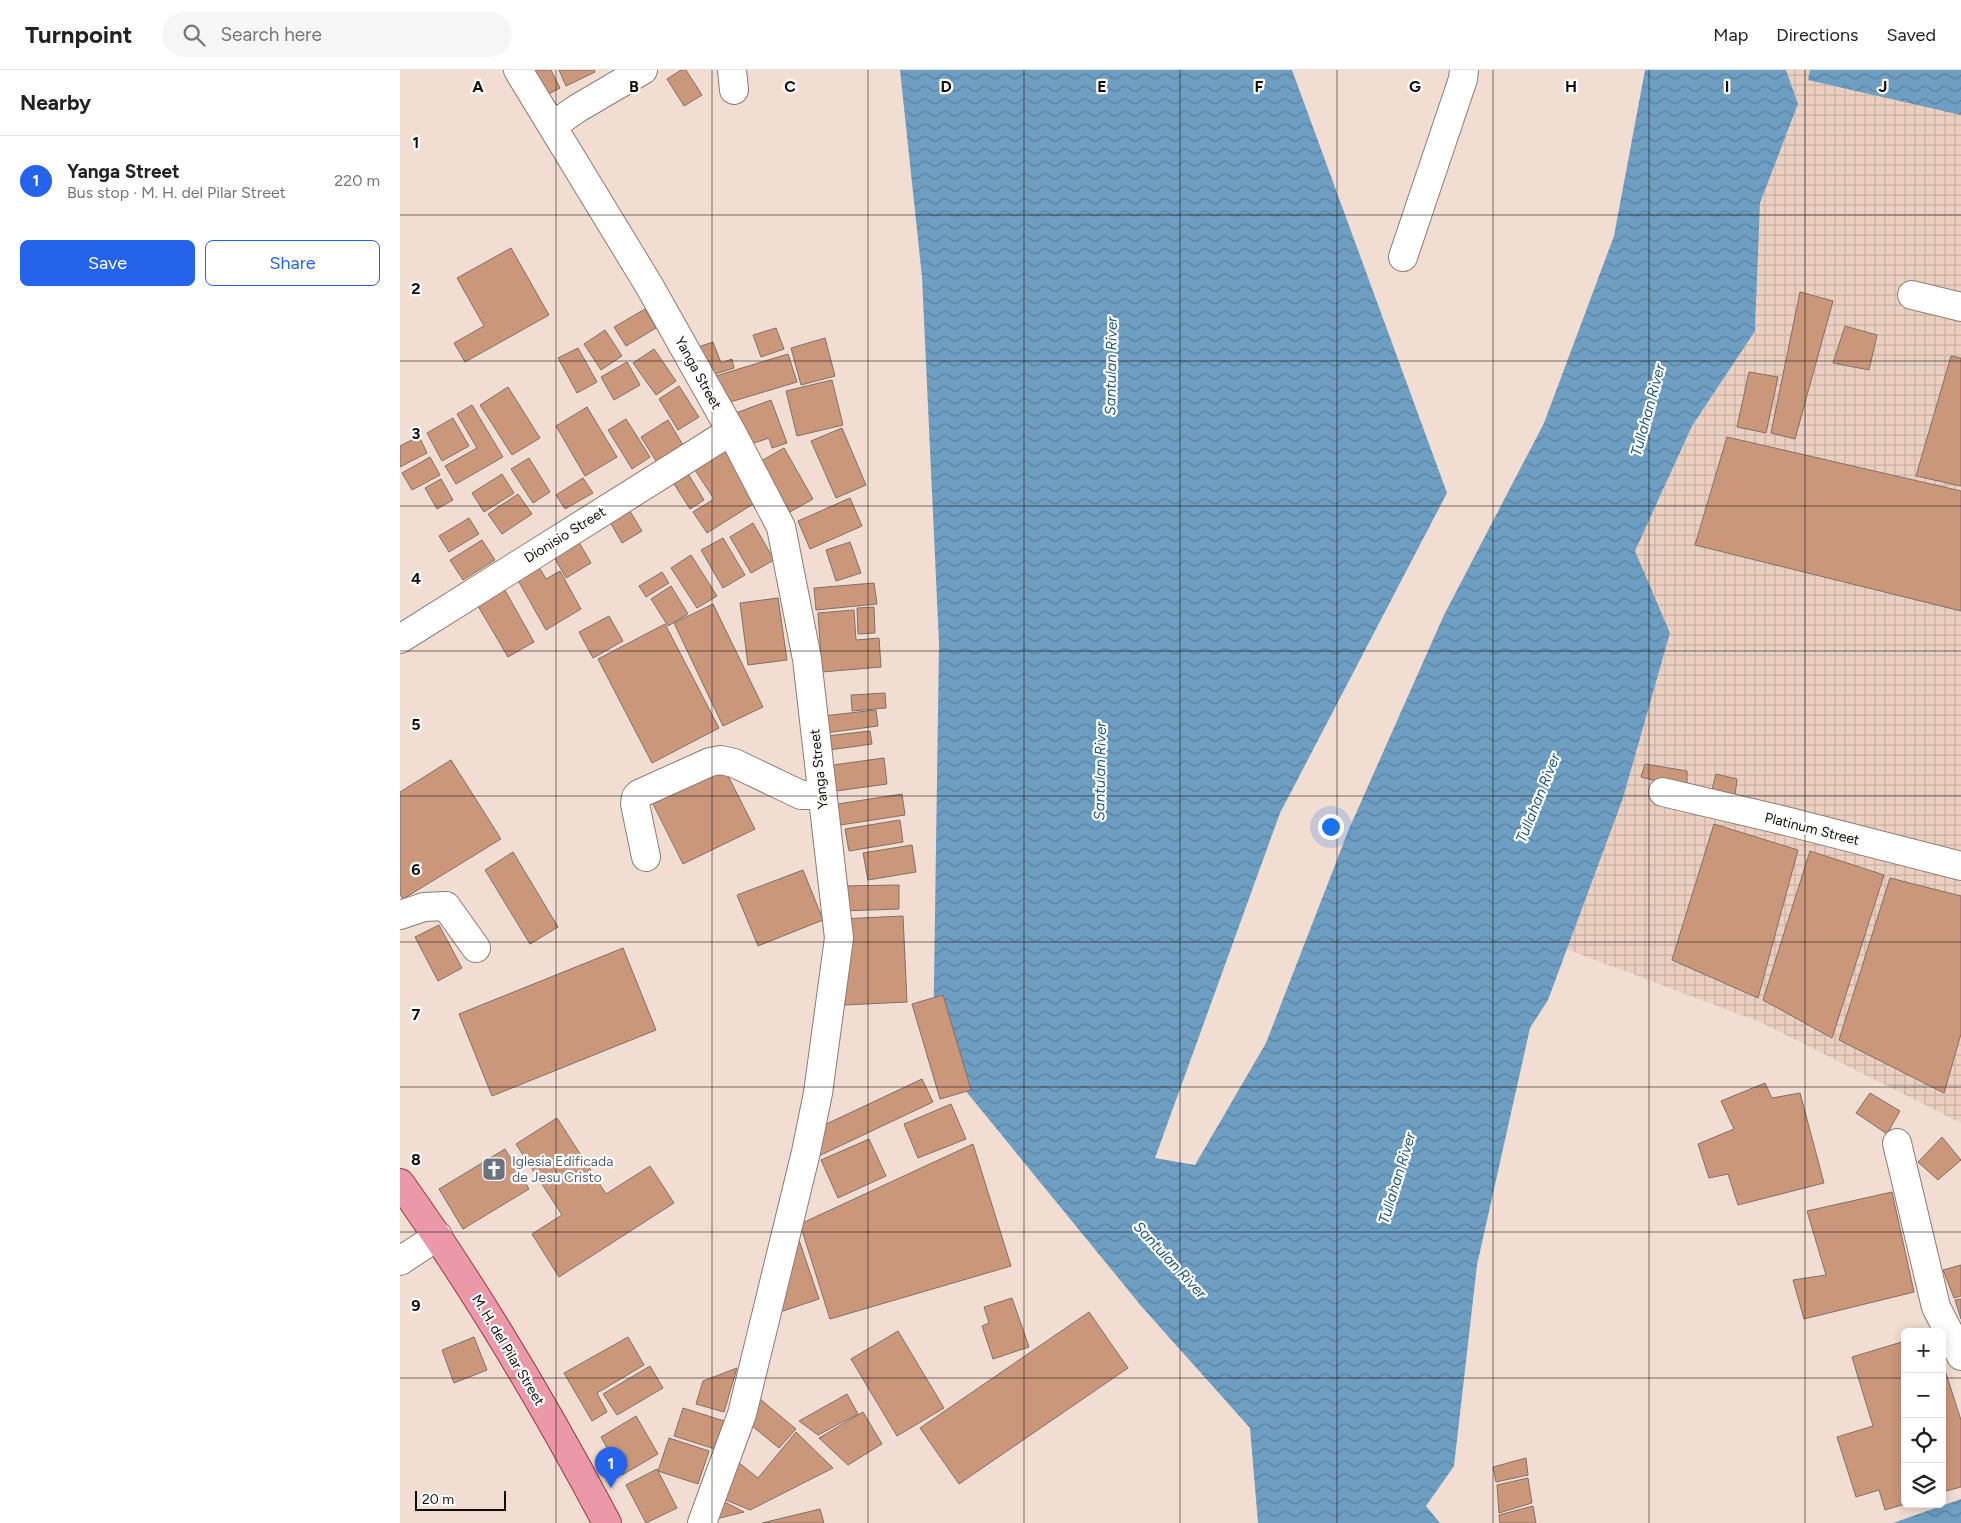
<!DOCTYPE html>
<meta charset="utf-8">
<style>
body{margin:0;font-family:Figtree,sans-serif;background:#f6f6f6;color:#222}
.controls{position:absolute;right:15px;bottom:15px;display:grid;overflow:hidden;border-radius:8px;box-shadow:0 2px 12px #0003}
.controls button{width:45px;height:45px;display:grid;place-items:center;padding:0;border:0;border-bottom:1px solid #e0e0e0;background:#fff;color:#222;font:25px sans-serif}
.scale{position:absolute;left:15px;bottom:12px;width:91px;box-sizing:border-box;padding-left:5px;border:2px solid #120c08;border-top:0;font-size:14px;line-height:18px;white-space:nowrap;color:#120c08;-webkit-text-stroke:4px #fff;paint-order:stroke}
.you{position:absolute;left:930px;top:756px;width:18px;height:18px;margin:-12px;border:4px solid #fff;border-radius:50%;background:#1a73e8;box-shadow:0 0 0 8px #1a73e833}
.badge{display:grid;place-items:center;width:32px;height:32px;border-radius:50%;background:#2563eb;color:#fff;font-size:16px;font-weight:700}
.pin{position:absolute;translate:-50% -41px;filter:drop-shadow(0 1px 2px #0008)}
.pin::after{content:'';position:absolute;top:26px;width:18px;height:15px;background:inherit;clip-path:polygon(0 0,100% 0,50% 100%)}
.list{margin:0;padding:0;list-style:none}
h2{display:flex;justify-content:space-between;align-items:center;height:65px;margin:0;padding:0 20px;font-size:21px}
h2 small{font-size:16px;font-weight:400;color:#767676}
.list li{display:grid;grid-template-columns:32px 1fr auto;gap:15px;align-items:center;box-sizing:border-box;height:90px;padding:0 20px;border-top:1px solid #e0e0e0}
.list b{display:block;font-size:19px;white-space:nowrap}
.list p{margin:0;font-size:16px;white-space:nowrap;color:#767676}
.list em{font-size:16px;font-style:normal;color:#767676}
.actions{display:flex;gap:10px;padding:15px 20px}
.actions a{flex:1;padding:11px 0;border:1px solid #2563eb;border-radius:8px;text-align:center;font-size:18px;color:#2563eb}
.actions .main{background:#2563eb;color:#fff}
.icon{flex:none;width:28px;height:28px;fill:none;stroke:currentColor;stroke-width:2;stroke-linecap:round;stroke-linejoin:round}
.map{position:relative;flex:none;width:1561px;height:1453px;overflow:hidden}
header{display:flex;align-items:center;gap:30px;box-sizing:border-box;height:70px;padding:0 25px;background:#fff;border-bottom:1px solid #e0e0e0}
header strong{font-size:24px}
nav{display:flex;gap:28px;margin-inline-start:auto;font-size:18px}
.search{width:350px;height:45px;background:#f6f6f6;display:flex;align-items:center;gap:12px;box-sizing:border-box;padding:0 18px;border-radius:28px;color:#767676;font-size:19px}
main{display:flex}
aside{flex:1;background:#fff}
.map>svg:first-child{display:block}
</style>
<header>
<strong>Turnpoint</strong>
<div class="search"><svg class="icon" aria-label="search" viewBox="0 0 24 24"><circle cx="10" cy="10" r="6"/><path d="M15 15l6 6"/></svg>Search here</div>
<nav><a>Map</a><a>Directions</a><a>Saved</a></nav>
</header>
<main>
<aside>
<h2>Nearby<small></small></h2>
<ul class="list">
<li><span class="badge">1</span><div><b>Yanga Street</b><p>Bus stop · M. H. del Pilar Street</p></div><em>220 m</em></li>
</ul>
<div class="actions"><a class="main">Save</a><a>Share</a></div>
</aside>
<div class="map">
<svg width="1561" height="1453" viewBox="0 0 1561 1453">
<defs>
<pattern id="industrial-grid" width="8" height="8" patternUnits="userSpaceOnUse" patternTransform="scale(1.25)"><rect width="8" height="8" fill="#ebd0c1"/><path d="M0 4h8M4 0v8" fill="none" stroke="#c8b1a4"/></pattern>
<pattern id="water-waves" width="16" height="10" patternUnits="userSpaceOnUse" patternTransform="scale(1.25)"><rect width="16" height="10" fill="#6e9fc2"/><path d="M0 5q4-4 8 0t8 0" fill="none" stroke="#59809c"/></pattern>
</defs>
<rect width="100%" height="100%" fill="#f1ddd2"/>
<path fill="url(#industrial-grid)" d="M1386 0H1561V1053L1360 952 1166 879 1223 728 1270 563 1235 481 1292 356 1355 261 1360 133 1398 34Z"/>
<path fill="url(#water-waves)" d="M500 0H892L1047 423 880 743 755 1088 795 1095 866 973 949 759 1044 545 1144 353 1214 166 1245 0H1386L1398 34 1360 133 1355 261 1292 356 1235 481 1270 563 1223 728 1148 930 1130 958 1077 1195 1054 1396 1026 1436 1040 1453H858L850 1358 742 1237 533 981 539 573 522 207Z
M1410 0H1561V45L1408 10Z
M1561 1429V1453H1493Z"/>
<path fill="#cb977b" stroke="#817066" d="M132 0H151L160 18 145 26Z
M159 0H194L195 2 166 16Z
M281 0H286L302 25 284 36 267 9Z
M111 178 149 245 65 292 54 273 84 256 57 208Z
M1400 222 1433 231 1395 369 1371 363Z
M245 239 256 258 226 276 214 257Z
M1445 256 1477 265 1469 300 1433 293Z
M376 258 384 279 361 287 353 265Z
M205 260 222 286 201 300 184 274Z
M425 268 435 306 401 315 391 278Z
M313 272 321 293 332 289 334 298 305 307 295 278Z
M178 278 197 312 177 323 158 288Z
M254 279 276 311 256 325 233 293Z
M388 284 397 312 327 333 309 308Z
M1551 286 1561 288V416L1516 406Z
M227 292 240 315 214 330 201 307Z
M1349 302 1378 307 1366 363 1337 357Z
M432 310 443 355 397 366 386 321Z
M279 316 299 347 278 360 259 329Z
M108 317 140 368 112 385 80 335Z
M371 330 387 373 372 378 369 368 348 375 336 343Z
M72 335 103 387 56 414 45 396 77 378 57 344Z
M187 337 217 387 185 406 156 356Z
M53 348 69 376 42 391 27 363Z
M226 349 250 387 232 399 208 360Z
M268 350 283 375 256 391 241 367Z
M442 358 466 415 436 428 411 371Z
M19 366 27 383 0 397V376Z
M1327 367 1561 421V541L1295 475Z
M384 378 413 429 390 442 361 391Z
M328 379 361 429 307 463 293 442 314 429 295 400Z
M30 387 40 405 12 420 2 403Z
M129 388 150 422 133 433 111 399Z
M285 399 304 430 290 439 271 409Z
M102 404 114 423 84 442 72 423Z
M183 408 193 423 165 439 156 425Z
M41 409 53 430 37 439 25 418Z
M118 424 132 444 102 464 88 444Z
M450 428 462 456 410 479 398 451Z
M228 438 242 461 222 473 209 450Z
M69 448 79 464 49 482 39 466Z
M353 453 374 490 351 503 330 467Z
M323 468 345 505 323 518 301 480Z
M177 469 191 493 166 508 152 483Z
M82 470 95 490 63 510 50 490Z
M450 472 461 503 436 511 426 480Z
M291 485 317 526 297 538 271 498Z
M136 492 146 509 160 501 181 539 146 560 115 505Z
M262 502 269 513 246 527 239 516Z
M474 513 477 534 416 540 414 518Z
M102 515 134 572 108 587 75 531Z
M271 516 288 544 268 556 251 529Z
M378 528 387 590 348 595 340 533Z
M313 534 363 637 323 656 274 553Z
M474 537 475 563 458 564 457 538Z
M454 540 456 570 479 568 481 597 422 602 418 543Z
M209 546 223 571 193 588 179 562Z
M265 554 319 658 252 693 198 589Z
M485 623 486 638 452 641 451 625Z
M476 640 478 656 425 663 423 646Z
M470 661 472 674 429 680 427 666Z
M484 688 487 714 436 721 433 695Z
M51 690 101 769 3 829 0 824V722Z
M1245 694 1287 701V719L1241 707Z
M324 698 355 759 283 794 253 734Z
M1316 704 1337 709 1335 726 1312 720Z
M502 724 505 745 434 756 431 735Z
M500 750 503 772 449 781 445 759Z
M1314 754 1398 780 1358 928 1272 890Z
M512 775 516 802 468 810 463 783Z
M1410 781 1484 805 1432 968 1363 930Z
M113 782 158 857 130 874 85 800Z
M403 800 423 850 358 876 337 825Z
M1490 808 1561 826V964L1544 1023 1439 970Z
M499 815V839L440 841V816Z
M503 846 507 932 445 935 441 849Z
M39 855 62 898 38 911 15 867Z
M223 878 256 960 92 1026 59 944Z
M543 925 571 1020 540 1029 512 934Z
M522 1009 533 1032 406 1092 420 1057Z
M1365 1013 1372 1028 1400 1023 1424 1113 1338 1135 1328 1104 1309 1108 1298 1074 1334 1059 1321 1031Z
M1470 1023 1500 1041 1487 1064 1456 1043Z
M551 1034 566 1069 518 1088 504 1054Z
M157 1048 206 1124 250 1096 274 1133 159 1207 132 1164 162 1145 116 1074Z
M1542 1067 1561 1090 1538 1110 1518 1092Z
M469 1069 486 1106 438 1128 421 1090Z
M573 1074 611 1196 430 1249 400 1154Z
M105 1079 129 1119 63 1159 39 1119Z
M1492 1122 1514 1222 1404 1249 1393 1210 1426 1205 1407 1141Z
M398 1167 419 1229 380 1242Z
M1561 1195V1226L1554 1228 1543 1200Z
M612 1228 629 1277 593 1289 582 1256 589 1253 584 1237Z
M1561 1229V1249L1555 1230Z
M689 1242 728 1298 559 1414 520 1358Z
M498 1261 544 1338 497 1366 451 1289Z
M74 1267 87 1300 54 1313 42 1280Z
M228 1267 244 1295 197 1323 207 1342 192 1351 164 1303Z
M1505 1271V1434L1485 1440 1479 1420 1456 1427 1437 1367 1473 1356 1452 1287Z
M1542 1291 1561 1350V1417L1542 1422Z
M250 1296 263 1318 217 1345 203 1324Z
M337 1298 324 1342 296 1334 303 1311Z
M354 1324 396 1359 379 1378 346 1351Z
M447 1324 458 1344 418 1365 399 1351Z
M283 1338 324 1351 315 1379 274 1366Z
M463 1342 482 1374 448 1395 419 1368Z
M236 1346 258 1384 222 1405 201 1367Z
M396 1362 433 1398 350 1440 321 1428 333 1388 358 1408Z
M269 1368 309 1381 298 1414 258 1401Z
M1126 1388 1128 1405 1096 1412 1093 1397Z
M257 1399 277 1438 246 1453 226 1415Z
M1128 1408 1132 1433 1099 1443 1097 1415Z
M319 1429 344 1442 308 1451Z
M1133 1436 1136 1453H1100L1099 1445Z
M420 1439 424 1453H362Z"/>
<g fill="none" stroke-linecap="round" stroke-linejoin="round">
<g stroke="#8d7b72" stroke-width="30">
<path id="minor" d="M118 0 250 217 331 361 381 457 407 589 439 868 418 1023 406 1082 342 1344 302 1453
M332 0 334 20
M152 56 178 38 243 0
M1003 187 1063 9 1064 0
M1512 225 1561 237
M0 569 331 361
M1263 722 1390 752 1561 796
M246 787 235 734 236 727 239 724 310 692 321 690 334 693 401 725H422
M0 845 24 837 46 836 76 878
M1497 1073 1536 1237 1561 1286
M0 1191 38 1166"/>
</g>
<g stroke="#963a4b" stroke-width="30">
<path id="major" d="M0 1113C77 1221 145 1336 207 1453"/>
</g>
<use href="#minor" stroke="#fff" stroke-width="28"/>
<use href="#major" stroke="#eb98a9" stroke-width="28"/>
</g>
<path fill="none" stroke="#120c08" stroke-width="1" stroke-opacity="0.55" d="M156 0V1453M312 0V1453M468 0V1453M624 0V1453M780 0V1453M937 0V1453M1093 0V1453M1249 0V1453M1405 0V1453M0 145H1561M0 291H1561M0 436H1561M0 581H1561M0 726H1561M0 872H1561M0 1017H1561M0 1162H1561M0 1308H1505M1542 1308H1561"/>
<defs>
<g id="church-square" transform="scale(1.25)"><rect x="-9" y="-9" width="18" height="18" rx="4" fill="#6b7280" stroke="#fff"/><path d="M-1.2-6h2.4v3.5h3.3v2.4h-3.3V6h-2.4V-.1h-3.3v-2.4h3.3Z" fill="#fff"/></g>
</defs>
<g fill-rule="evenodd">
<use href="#church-square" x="94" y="1099"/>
</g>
<g text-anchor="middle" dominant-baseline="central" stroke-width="4.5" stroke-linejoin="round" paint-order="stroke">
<g font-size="14" fill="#120c08" stroke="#fff">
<text transform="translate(298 303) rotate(61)">Yanga Street</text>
<text transform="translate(165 465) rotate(-32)">Dionisio Street</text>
<text transform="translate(419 699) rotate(-96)">Yanga Street</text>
<text transform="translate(1412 759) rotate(14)">Platinum Street</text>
<text transform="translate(108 1280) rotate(59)">M. H. del Pilar Street</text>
</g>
<g font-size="14" fill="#5b616d" stroke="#fff" text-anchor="start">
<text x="112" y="1091">Iglesia Edificada<tspan x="112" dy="16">de Jesu Cristo</tspan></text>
</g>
<g font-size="15" font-style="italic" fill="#1d567a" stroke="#fff">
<text transform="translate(711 296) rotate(-89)">Santulan River</text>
<text transform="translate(1248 340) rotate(-75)">Tullahan River</text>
<text transform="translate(700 701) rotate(-89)">Santulan River</text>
<text transform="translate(1138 728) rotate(-68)">Tullahan River</text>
<text transform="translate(997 1108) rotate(-73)">Tullahan River</text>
<text transform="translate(770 1190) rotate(47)">Santulan River</text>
</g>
</g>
<g font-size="16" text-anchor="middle" font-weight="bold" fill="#120c08" stroke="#fff" stroke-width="4.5" stroke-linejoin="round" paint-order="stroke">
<text x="78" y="22">A</text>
<text x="234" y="22">B</text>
<text x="390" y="22">C</text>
<text x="546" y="22">D</text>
<text x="702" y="22">E</text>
<text x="859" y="22">F</text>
<text x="1015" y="22">G</text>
<text x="1171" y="22">H</text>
<text x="1327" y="22">I</text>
<text x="1483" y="22">J</text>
<text x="16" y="78">1</text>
<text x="16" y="224">2</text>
<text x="16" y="369">3</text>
<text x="16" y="514">4</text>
<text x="16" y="660">5</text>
<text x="16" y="805">6</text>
<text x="16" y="950">7</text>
<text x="16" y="1095">8</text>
<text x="16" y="1241">9</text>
</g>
</svg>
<div class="controls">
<button>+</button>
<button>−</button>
<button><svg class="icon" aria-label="locate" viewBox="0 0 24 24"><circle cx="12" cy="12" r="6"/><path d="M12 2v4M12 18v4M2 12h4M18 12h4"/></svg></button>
<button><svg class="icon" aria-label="layers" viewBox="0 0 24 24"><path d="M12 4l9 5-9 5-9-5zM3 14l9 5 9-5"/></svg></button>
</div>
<div class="scale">20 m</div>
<div class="you"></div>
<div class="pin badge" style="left:211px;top:1418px">1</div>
</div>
</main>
